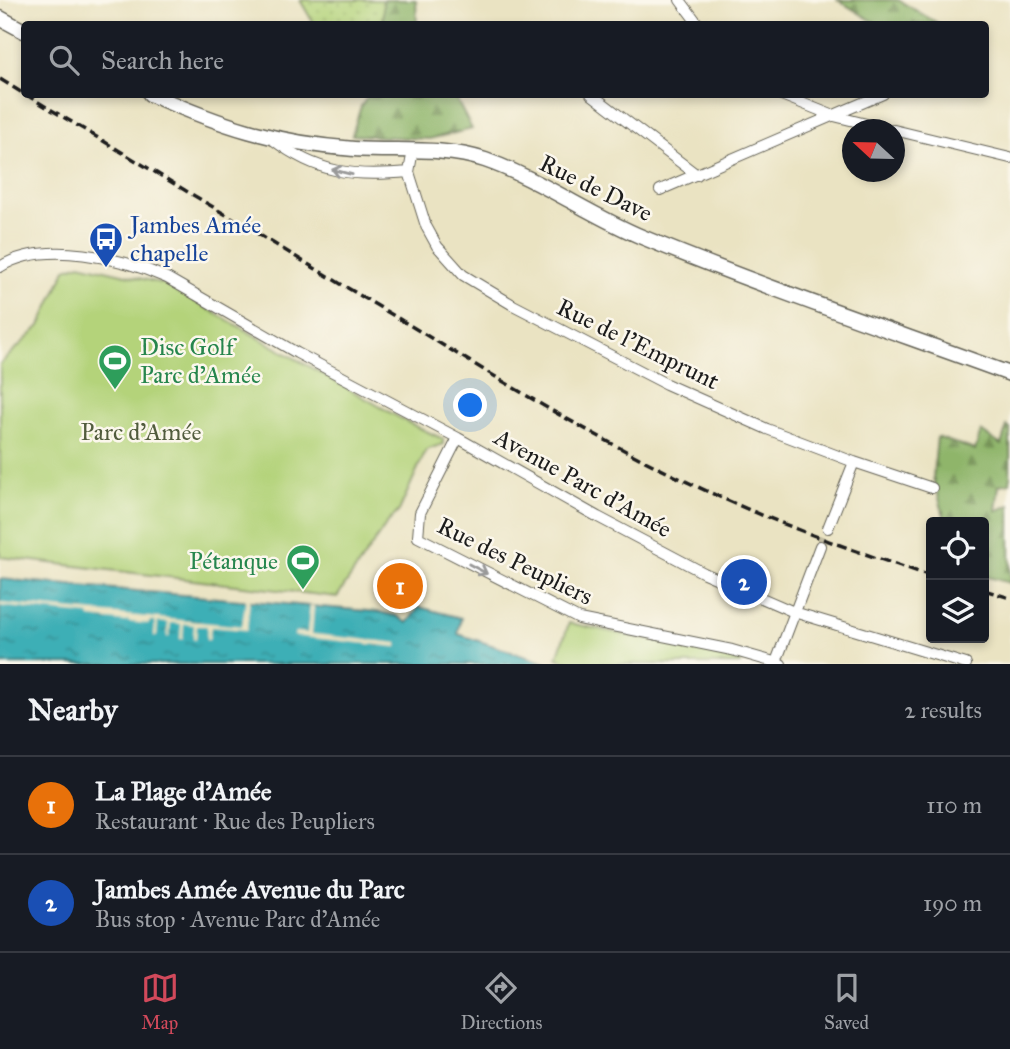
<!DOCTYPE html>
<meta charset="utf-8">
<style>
body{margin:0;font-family:"IM FELL Great Primer",serif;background:#20242c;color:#f1f3f6}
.controls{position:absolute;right:21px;bottom:21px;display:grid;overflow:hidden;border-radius:7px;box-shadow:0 4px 10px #0003}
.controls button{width:63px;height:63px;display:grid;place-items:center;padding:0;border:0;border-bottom:2px solid #363941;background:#171b24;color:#f1f3f6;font:35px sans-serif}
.compass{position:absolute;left:842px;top:119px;width:63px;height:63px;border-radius:50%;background:#171b24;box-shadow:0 4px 10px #0003;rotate:292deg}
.you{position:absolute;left:471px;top:406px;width:24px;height:24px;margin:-18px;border:5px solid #fff;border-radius:50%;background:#1a73e8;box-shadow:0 0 0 10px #1a73e833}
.badge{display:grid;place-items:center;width:46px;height:46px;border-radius:50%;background:#d1495b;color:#fff;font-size:23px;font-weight:700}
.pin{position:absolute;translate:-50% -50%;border:4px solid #fff;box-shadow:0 2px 7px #0006}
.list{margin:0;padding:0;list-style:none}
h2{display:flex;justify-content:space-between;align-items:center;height:91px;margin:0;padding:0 28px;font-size:30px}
h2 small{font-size:23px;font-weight:400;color:#9ea1a6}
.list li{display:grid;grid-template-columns:46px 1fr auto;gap:21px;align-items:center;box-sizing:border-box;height:98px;padding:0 28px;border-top:2px solid #363941}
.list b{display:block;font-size:26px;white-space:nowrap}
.list p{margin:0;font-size:23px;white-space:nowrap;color:#9ea1a6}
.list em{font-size:23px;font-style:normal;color:#9ea1a6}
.icon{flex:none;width:38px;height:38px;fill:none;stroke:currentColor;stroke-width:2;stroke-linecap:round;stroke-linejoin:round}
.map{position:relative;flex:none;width:1010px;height:664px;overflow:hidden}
.search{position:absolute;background:#171b24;box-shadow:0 4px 10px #0003;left:21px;right:21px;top:21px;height:77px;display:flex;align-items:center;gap:18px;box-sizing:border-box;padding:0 24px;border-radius:7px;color:#9ea1a6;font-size:26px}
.sheet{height:287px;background:#171b24}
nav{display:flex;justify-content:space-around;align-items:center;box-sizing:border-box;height:98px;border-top:2px solid #363941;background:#171b24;font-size:19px;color:#9ea1a6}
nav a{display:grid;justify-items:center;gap:4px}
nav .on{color:#d1495b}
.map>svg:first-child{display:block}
</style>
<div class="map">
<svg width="1010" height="664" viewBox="0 0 1010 664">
<defs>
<pattern id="grass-dots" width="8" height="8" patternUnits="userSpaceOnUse" patternTransform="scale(1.75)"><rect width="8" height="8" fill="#b4d37a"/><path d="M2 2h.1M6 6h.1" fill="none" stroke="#9ab569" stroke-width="1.8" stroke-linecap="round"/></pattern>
<pattern id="forest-firs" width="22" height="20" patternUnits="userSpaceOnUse" patternTransform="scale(1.75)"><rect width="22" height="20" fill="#8fb56a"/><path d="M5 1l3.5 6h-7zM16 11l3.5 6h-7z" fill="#749256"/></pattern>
<pattern id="water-ripples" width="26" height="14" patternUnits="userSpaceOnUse" patternTransform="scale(1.75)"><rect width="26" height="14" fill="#3eafb6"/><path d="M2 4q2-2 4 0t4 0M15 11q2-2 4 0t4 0" fill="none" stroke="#338e93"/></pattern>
</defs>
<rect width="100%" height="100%" fill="#fbf7ec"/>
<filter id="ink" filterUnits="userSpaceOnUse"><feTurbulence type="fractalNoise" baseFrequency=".0143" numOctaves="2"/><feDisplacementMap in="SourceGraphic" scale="14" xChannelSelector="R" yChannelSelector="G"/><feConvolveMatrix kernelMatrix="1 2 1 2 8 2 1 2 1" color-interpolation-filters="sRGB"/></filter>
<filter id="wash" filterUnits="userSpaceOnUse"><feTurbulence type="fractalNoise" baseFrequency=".00686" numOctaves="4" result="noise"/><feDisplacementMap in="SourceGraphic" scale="28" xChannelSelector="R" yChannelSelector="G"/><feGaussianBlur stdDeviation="1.57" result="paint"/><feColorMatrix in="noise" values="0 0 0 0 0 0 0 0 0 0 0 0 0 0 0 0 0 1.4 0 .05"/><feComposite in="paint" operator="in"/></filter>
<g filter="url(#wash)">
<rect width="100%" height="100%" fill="#eae3c2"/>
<path fill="url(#grass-dots)" stroke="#68784b" stroke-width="2" d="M300 0H383V24H314Z"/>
<path fill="url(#forest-firs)" stroke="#566843" stroke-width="2" d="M383 0H416L417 24H383Z
M838 0H898L939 24H877Z
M369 95H454L472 129 429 139 352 135 361 106Z
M1007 426 1010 429V483L999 485 996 511 1010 505V583L984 576V522H946L933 478 937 437 975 450 981 431 1001 445Z"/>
<path fill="#b4d37a" stroke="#68784b" stroke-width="2" d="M80 264 164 284 409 423 443 439V444L426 450 399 511 388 522 337 597 0 557V364L40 326 66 269Z
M569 623 742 659 740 664H574L557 658Z"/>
<path fill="url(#water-ripples)" stroke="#2d6669" stroke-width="2" d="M0 579 379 612 397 616 407 623 419 607 461 618 458 634 548 664H0Z"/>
<path fill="#eae3c2" d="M246 597H250L247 630 211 627 209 640H206L207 626H197L196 640 193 639 194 625 184 624 183 639H180L181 624 171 623 169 637H167L168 623 158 622 157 636H154L155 621H150L149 624 128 622V619L126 622 90 618 89 615 0 606V603L242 626Z
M310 606H314L312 634 397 643V647L294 636 295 632 307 633Z"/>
</g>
<g filter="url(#ink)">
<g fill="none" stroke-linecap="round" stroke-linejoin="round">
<path stroke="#c1bba1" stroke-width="10" stroke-dasharray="10 5" stroke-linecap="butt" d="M820 546 828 528"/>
<g stroke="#646256" stroke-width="12">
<path id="minor" d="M680 0 698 24
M591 94 697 175
M779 94 834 116 891 130
M894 130 1010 158
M272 139C318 174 353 177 409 172
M413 150 409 172 426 226 437 246 463 275 513 305 666 384 767 429 854 462 932 488
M660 190 883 94
M0 267C44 239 123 258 167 278L297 353 458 438 598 517 704 573 794 612 966 664
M458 438 420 513 418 537 579 619 732 650 781 664
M828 528 854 462
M776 662 820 546"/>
</g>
<g stroke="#646256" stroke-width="17">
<path id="secondary" d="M0 18 24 31
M150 94C222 126 274 143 354 149 397 152 443 146 485 160 540 179 589 215 642 237 763 287 887 329 1010 374"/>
</g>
<use href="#minor" stroke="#fff" stroke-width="10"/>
<use href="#secondary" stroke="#fff" stroke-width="14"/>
<path stroke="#1c1c1c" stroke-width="3.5" stroke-dasharray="10 5" stroke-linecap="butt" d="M0 79 24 94
M25 94 549 409C598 436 646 463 696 486 772 522 851 550 931 576
M984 590 1010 598"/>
</g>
<defs><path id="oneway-shaft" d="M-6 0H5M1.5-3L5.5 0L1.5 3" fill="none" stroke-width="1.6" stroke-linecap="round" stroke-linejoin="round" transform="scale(1.75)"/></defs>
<g stroke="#999">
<use href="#oneway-shaft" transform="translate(342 172) rotate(-166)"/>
<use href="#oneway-shaft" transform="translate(478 569) rotate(28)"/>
</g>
</g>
<defs>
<g id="bus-pin" transform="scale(1.75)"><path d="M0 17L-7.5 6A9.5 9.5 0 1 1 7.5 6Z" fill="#1a4fb4" stroke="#fbf7ec"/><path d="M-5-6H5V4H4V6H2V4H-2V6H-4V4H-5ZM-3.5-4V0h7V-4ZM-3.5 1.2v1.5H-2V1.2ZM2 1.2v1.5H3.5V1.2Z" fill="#fff"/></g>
<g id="stadium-pin" transform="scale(1.75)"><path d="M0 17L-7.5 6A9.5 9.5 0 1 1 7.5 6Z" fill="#2e9e5b" stroke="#fbf7ec"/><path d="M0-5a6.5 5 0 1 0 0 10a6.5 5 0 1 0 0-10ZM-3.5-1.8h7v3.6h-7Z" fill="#fff"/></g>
</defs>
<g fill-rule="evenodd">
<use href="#bus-pin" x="106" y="239"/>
<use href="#stadium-pin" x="115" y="361"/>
<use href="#stadium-pin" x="303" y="561"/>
</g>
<g text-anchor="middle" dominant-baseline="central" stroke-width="5" stroke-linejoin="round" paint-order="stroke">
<g font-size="24" fill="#1c1c1c" stroke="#fbf7ec">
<text transform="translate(596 188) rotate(26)">Rue de Dave</text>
<text transform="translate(638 344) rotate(26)">Rue de l'Emprunt</text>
<text transform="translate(583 483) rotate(29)">Avenue Parc d'Amée</text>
<text transform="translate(515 561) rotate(26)">Rue des Peupliers</text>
</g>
<g font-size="24" fill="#164399" stroke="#fbf7ec" text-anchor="start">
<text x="130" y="225">Jambes Amée<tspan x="130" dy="28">chapelle</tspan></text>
</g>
<g font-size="24" fill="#27864d" stroke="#fbf7ec" text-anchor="start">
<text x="140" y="347">Disc Golf<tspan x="140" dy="28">Parc d'Amée</tspan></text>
<text x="278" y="561" text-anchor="end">Pétanque</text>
</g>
<g font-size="24" fill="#515c3d" stroke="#fbf7ec">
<text x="141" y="432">Parc d'Amée</text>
</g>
</g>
</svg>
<div class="controls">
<button><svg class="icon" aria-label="locate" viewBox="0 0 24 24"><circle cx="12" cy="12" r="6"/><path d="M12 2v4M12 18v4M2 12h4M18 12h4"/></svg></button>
<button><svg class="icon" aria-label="layers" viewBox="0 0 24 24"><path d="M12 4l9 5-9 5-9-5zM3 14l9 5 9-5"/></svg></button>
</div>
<svg class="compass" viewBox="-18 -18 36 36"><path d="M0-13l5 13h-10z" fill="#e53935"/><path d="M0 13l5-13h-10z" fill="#9ea1a6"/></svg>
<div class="you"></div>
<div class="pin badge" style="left:400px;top:586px;background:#e8710a">1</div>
<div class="pin badge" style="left:744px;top:582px;background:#1a4fb4">2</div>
<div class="search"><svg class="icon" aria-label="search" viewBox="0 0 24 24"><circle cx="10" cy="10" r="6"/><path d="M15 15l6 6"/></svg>Search here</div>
</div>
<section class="sheet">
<h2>Nearby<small>2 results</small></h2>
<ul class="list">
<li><span class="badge" style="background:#e8710a">1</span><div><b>La Plage d'Amée</b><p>Restaurant · Rue des Peupliers</p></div><em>110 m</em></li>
<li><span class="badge" style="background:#1a4fb4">2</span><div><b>Jambes Amée Avenue du Parc</b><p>Bus stop · Avenue Parc d'Amée</p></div><em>190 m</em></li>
</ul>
</section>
<nav>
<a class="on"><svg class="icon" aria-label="map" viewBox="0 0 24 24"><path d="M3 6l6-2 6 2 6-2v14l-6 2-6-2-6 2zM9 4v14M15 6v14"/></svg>Map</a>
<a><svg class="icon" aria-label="directions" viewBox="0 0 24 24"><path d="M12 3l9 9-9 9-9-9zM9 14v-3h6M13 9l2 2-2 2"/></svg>Directions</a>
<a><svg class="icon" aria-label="saved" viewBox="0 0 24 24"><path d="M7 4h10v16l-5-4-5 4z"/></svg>Saved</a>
</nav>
